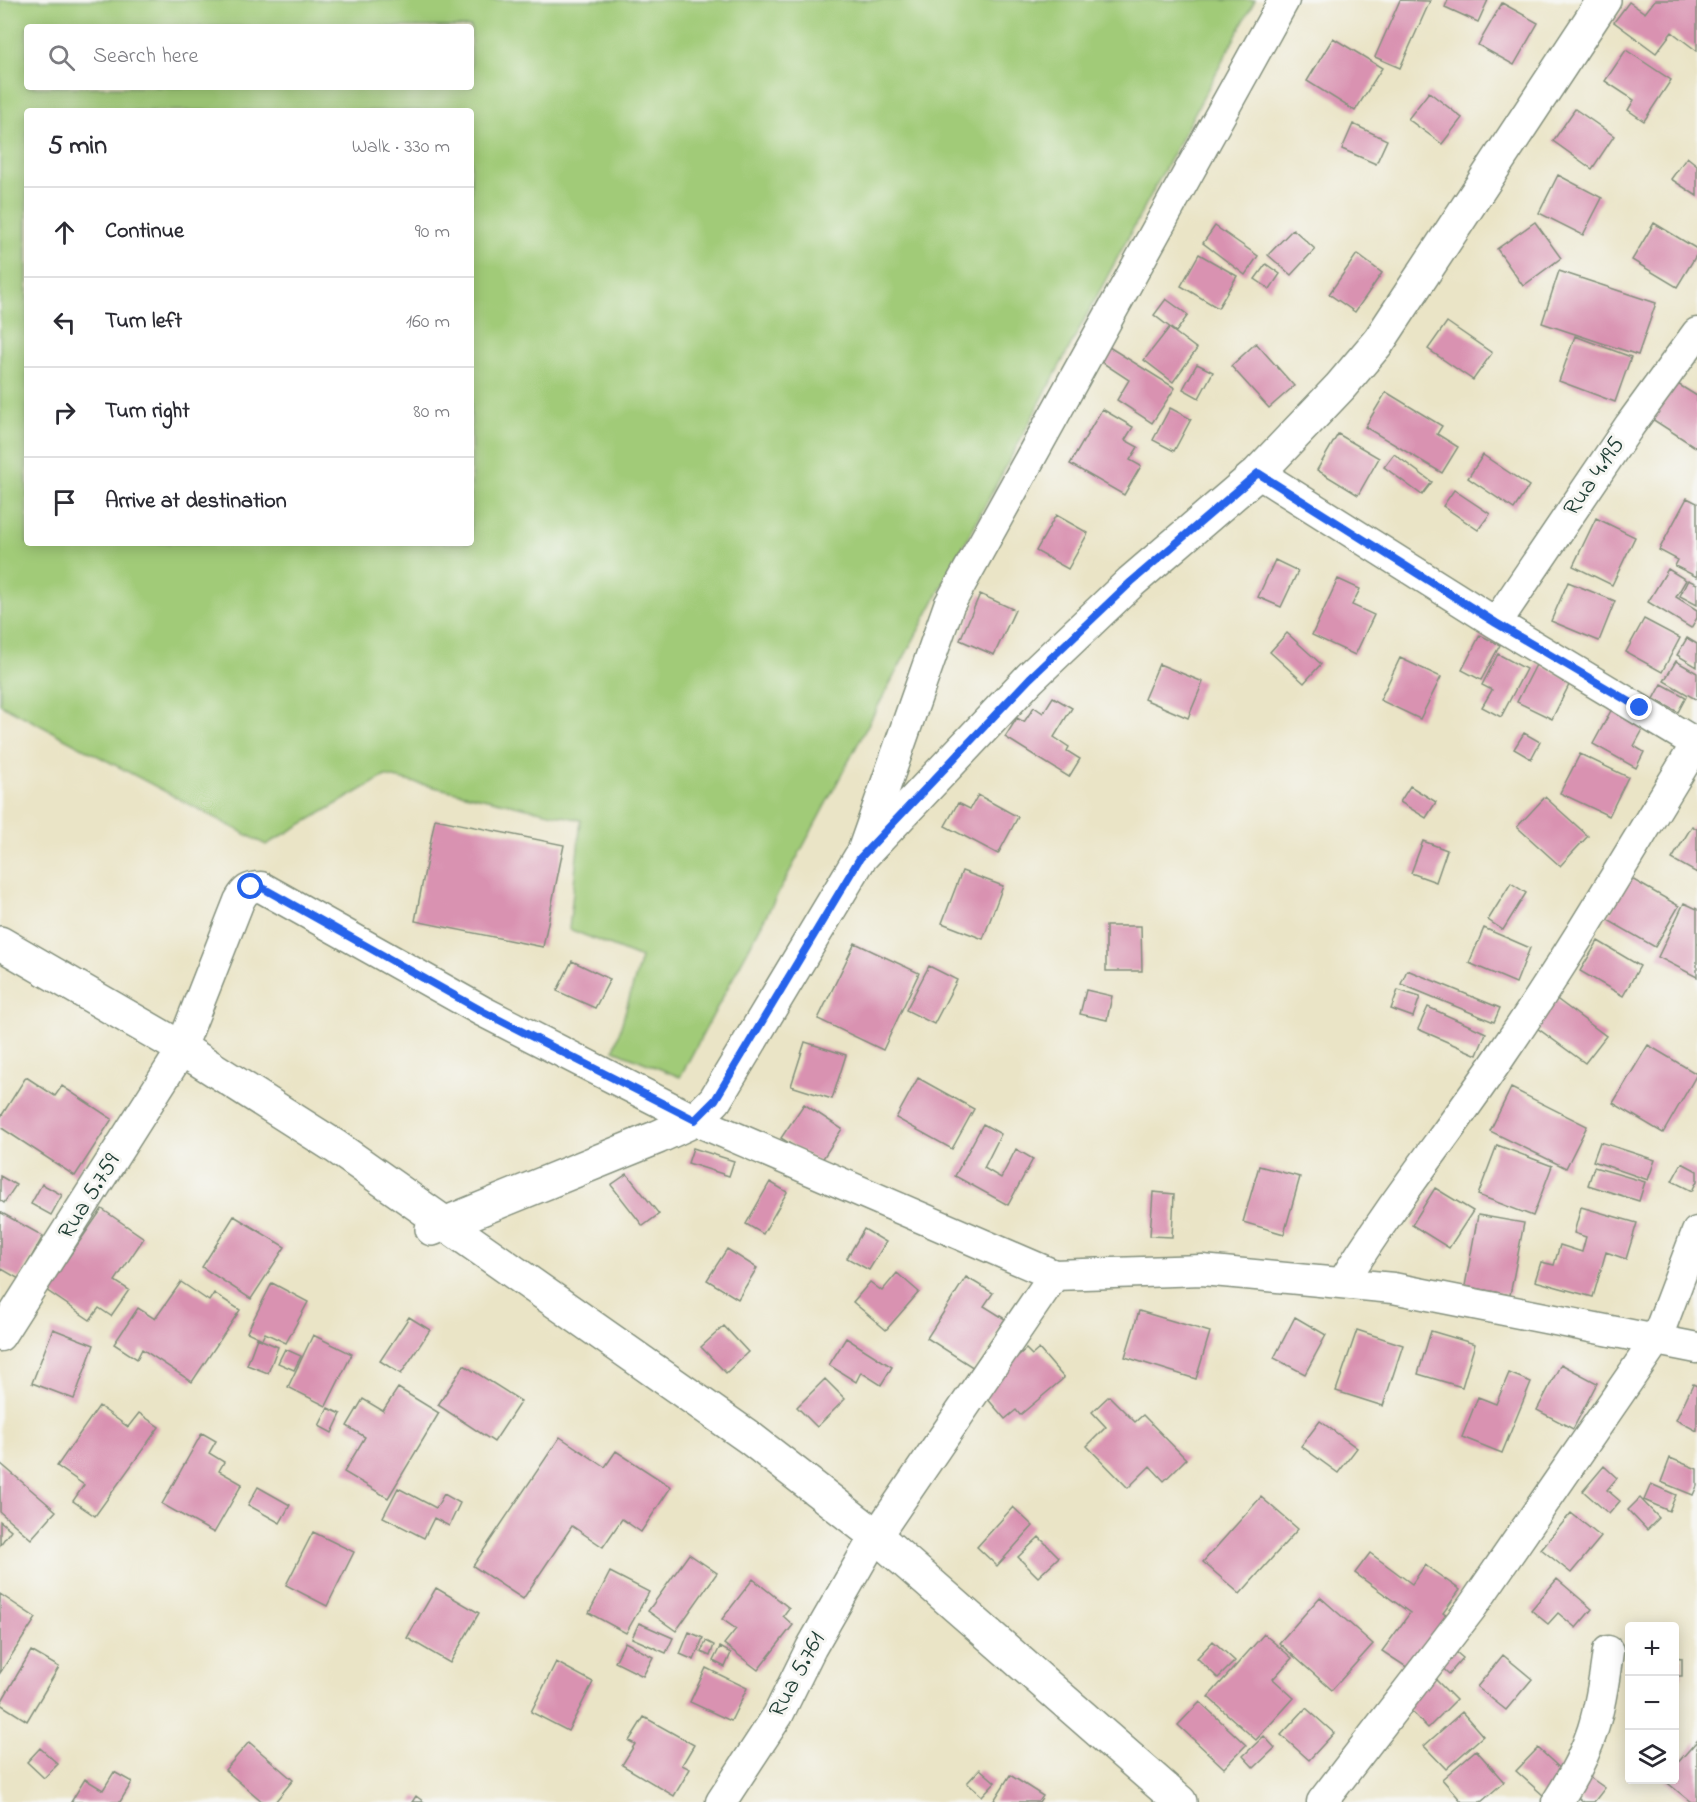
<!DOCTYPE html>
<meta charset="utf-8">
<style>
body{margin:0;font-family:"Indie Flower",sans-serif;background:#f2f2f3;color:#2b2b33}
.controls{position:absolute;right:18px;bottom:18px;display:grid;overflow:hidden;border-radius:6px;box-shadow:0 3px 15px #0003}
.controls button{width:54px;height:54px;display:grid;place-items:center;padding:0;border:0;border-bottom:2px solid #e1e1e2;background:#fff;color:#2b2b33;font:30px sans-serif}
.stop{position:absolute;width:18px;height:18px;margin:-14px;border:4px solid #2563eb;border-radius:50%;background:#fff}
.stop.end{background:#2563eb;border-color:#fff;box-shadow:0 2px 6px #0008}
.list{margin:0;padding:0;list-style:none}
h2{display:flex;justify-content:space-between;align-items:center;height:78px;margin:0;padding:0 24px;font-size:26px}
h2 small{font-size:20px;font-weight:400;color:#7c7c81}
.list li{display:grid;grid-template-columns:39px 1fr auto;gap:18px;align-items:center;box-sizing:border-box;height:90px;padding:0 24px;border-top:2px solid #e1e1e2}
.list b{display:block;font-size:22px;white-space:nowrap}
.list em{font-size:20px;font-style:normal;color:#7c7c81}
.icon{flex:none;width:33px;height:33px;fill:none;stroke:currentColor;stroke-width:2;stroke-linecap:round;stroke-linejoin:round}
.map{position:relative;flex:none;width:1697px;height:1802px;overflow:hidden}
.search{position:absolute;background:#fff;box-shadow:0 3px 15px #0003;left:24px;top:24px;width:450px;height:66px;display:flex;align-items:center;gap:15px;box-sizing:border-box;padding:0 21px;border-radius:6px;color:#7c7c81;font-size:22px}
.panel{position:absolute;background:#fff;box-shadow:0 3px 15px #0003;left:24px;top:108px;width:450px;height:438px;border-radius:6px}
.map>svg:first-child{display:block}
</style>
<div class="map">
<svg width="1697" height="1802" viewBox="0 0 1697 1802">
<rect width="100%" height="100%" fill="#f6f6f2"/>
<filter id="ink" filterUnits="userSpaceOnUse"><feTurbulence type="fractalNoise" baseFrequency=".0167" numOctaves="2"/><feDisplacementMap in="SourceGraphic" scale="12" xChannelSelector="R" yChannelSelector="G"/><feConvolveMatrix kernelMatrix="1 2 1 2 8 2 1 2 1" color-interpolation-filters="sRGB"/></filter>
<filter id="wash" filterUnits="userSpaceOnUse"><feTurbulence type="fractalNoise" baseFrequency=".008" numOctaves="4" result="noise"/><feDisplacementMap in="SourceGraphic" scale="24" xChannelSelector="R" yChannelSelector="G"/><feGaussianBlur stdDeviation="1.35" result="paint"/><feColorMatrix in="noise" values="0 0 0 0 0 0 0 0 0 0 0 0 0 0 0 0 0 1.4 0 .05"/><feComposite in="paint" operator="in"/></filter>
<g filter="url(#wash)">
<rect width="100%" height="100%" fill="#eae4c6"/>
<path fill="#a1cb78" stroke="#608456" stroke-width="1.5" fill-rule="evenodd" d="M0 0H1255L680 1077 614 1050 641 958 569 929 581 820 385 776 266 845 0 704ZM27 27H471V87H27ZM27 111H471V543H27Z"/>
<g id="blocks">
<path fill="#d992b1" d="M1400 0 1430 1 1400 68 1375 57Z
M1448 0H1488L1478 22 1445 7Z
M1655 0H1697V51L1672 32 1656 53 1614 22 1629 2 1645 13Z
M1502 3 1538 23 1514 65 1478 45Z
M1333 38 1382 68 1355 111 1307 81Z
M1626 50 1671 80 1644 121 1628 110 1634 100 1605 81Z
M1429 92 1462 118 1442 144 1408 119Z
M1575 109 1614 136 1592 169 1553 141Z
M1353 124 1387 140 1376 164 1342 149Z
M1687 157 1697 165V196L1671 179Z
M1558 175 1602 198 1583 235 1539 213Z
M1535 222 1561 258 1523 286 1497 249Z
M1654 223 1697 249V254L1677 287 1632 260Z
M1215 226 1258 256 1245 275 1203 243Z
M1293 229 1315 249 1291 275 1268 255Z
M1199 254 1237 276 1218 308 1181 286Z
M1357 254 1382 273 1355 312 1329 294Z
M1266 264 1280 274 1270 289 1255 279Z
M1559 271 1656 303 1638 355 1542 323Z
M1166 299 1188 315 1176 332 1154 315Z
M1447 322 1492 353 1473 380 1428 349Z
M1169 328 1197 349 1173 382 1144 360Z
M1575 336 1631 357 1615 402 1559 381Z
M1256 343 1294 386 1269 408 1231 366Z
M1109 347 1175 388 1152 423 1117 400 1129 380 1100 361Z
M1197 364 1213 372 1199 398 1183 389Z
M1676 383 1697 396V448L1652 419Z
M1386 392 1442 426 1437 434 1458 447 1442 473 1365 427Z
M1170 408 1191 419 1174 451 1153 440Z
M1102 409 1133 427 1125 440 1138 447 1130 460 1141 466 1124 495 1070 464Z
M1338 434 1379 458 1358 495 1317 470Z
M1394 454 1432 482 1422 495 1384 467Z
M1483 455 1529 486 1514 509 1468 478Z
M1454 490 1490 514 1478 530 1443 506Z
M1687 498 1697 503V577L1675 566 1678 560 1659 550Z
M1056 515 1088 533 1068 569 1036 551Z
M1596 518 1635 537 1612 585 1573 566Z
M1275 560 1298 571 1281 607 1258 597Z
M1668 569 1686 580 1676 597 1697 610V618L1691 628 1648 602Z
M1338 579 1360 589 1352 605 1374 615 1355 655 1312 635Z
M1688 580 1697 584V605L1680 596Z
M1568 582 1615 601 1599 641 1551 621Z
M980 594 1015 610 994 655 960 640Z
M1644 619 1680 638 1662 672 1626 652Z
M1287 633 1321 664 1304 683 1270 652Z
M1480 635 1500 645 1481 680 1462 670Z
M1687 638 1697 644V667L1677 655Z
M1498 654 1526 669 1501 717 1482 707 1492 690 1482 685Z
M1400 658 1441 677 1420 719 1380 700Z
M1676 661 1697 673V700L1664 681Z
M1537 663 1571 681 1552 719 1517 702Z
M1159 664 1203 682 1188 718 1144 699Z
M1662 684 1686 697 1678 712 1654 699Z
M1053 697 1072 708 1054 737 1069 747 1067 751 1080 759 1069 777 1005 737 1017 718 1024 722 1034 707 1043 713Z
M1613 707 1646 724 1634 746 1644 752 1636 768 1593 744Z
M1524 733 1540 742 1531 759 1514 749Z
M1580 754 1628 777 1609 816 1560 793Z
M1410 786 1436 802 1426 818 1400 802Z
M978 795 1018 817 998 854 945 826 958 803 970 809Z
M1545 797 1588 836 1560 866 1517 827Z
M435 819 564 845 543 947 415 921Z
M1692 826 1697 829V873L1672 859Z
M1423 841 1447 850 1436 882 1411 873Z
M962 871 1003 886 983 939 942 923Z
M1630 878 1679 906 1655 947 1606 919Z
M1511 883 1526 893 1503 930 1488 920Z
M1684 903 1697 909V977L1658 957Z
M1106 926H1141L1142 971H1106Z
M1484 928 1530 948 1516 983 1469 963Z
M1598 941 1640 966 1623 996 1580 971Z
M855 943 919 973 883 1050 818 1019Z
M572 961 610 979 595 1008 557 991Z
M929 966 957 980 934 1024 906 1010Z
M1407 970 1500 1008 1494 1022 1401 984Z
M1086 990 1112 996 1107 1020 1080 1014Z
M1398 990 1420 997 1413 1017 1391 1009Z
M1554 997 1606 1036 1585 1063 1533 1025Z
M1428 1007 1486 1033 1477 1055 1418 1029Z
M805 1042 846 1055 832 1099 791 1086Z
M1648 1045 1697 1074 1663 1133 1613 1103Z
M26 1077 55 1096 62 1086 112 1119 75 1176 0 1127V1118Z
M918 1078 974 1109 952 1149 896 1118Z
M1511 1088 1587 1126 1566 1168 1490 1131Z
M804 1104 842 1129 820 1163 781 1138Z
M983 1124 1001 1134 984 1168 1001 1178 1016 1149 1033 1159 1008 1205 955 1176Z
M1600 1142 1655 1160 1648 1180 1593 1161Z
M1497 1145 1552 1166 1533 1216 1478 1195Z
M693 1148 734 1161 729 1176 688 1163Z
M1682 1163 1697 1171V1181L1692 1191 1672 1181Z
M1259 1166 1300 1177 1284 1234 1243 1222Z
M1594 1167 1645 1182 1639 1201 1588 1185Z
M627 1174 659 1214 643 1226 611 1185Z
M0 1176 16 1185 4 1203 0 1200Z
M770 1182 787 1192 763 1234 746 1224Z
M42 1184 62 1195 51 1215 31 1204Z
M1435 1188 1473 1211 1449 1248 1412 1225Z
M1153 1192 1174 1194 1172 1237 1150 1236Z
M1581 1207 1637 1223 1626 1259 1606 1252 1593 1297 1535 1281 1541 1262 1554 1265 1560 1245 1582 1252 1586 1237 1574 1233Z
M102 1209 144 1238 115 1281 129 1290 111 1316 99 1308 90 1320 46 1290Z
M0 1212 43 1236 19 1279 2 1269 0 1273Z
M1478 1215 1524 1223 1510 1295 1465 1286Z
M234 1216 285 1247 251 1299 202 1267Z
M864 1229 886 1242 869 1270 847 1258Z
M727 1249 757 1268 738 1299 707 1280Z
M897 1273 919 1292 886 1330 853 1302 870 1282 882 1291Z
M966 1277 993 1293 984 1306 1005 1319 974 1368 927 1338Z
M181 1282 209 1301 214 1293 240 1310 192 1382 142 1349 137 1359 114 1344 138 1308 155 1319Z
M272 1283 308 1302 286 1343 265 1333 262 1339 247 1332Z
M1139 1311 1210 1332 1196 1379 1125 1357Z
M409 1317 430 1330 401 1374 380 1361Z
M1295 1317 1326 1335 1305 1374 1274 1358Z
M724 1326 748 1352 726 1373 701 1347Z
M53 1329 94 1345 74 1399 32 1383Z
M1357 1330 1403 1345 1383 1406 1336 1391Z
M1431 1331 1475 1344 1462 1387 1418 1374Z
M313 1335 352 1354 326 1406 288 1387Z
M257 1338 278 1347 268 1373 247 1365Z
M846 1338 892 1367 881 1385 861 1372 856 1382 829 1365Z
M285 1349 301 1356 294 1370 278 1363Z
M1026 1349 1032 1355 1039 1349 1064 1378 1020 1415 1016 1410 1005 1419 979 1389Z
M1561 1364 1597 1383 1573 1429 1537 1410Z
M464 1365 521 1401 494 1442 438 1405Z
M1509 1373 1531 1382 1502 1453 1462 1437 1478 1397 1496 1404Z
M825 1379 845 1399 817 1427 797 1407Z
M1693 1384 1697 1386V1431L1676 1420Z
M398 1388 439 1413 388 1498 344 1472 365 1437 347 1426 363 1399 383 1411Z
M1109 1396 1135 1422 1143 1415 1186 1459 1164 1481 1150 1466 1128 1488 1087 1446 1106 1427 1092 1412Z
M99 1406 128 1427 139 1413 159 1427 95 1516 73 1501 84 1485 57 1466Z
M328 1408 341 1414 332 1433 319 1426Z
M1320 1421 1357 1448 1338 1473 1301 1446Z
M202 1433 216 1441 209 1453 224 1462 219 1471 242 1484 214 1533 162 1504Z
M560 1437 605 1467 616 1451 671 1487 641 1532 622 1519 603 1547 572 1526 523 1599 473 1566Z
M1670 1458 1697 1469V1486L1693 1495 1661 1482Z
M0 1463 56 1511 31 1539 0 1512Z
M1604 1466 1617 1478 1607 1490 1620 1501 1609 1514 1583 1491Z
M1651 1484 1676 1495 1669 1511 1644 1500Z
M258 1487 290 1505 280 1523 248 1505Z
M398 1488 436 1508 444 1494 460 1503 449 1526 434 1518 424 1538 383 1517Z
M1261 1497 1298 1529 1240 1594 1203 1562Z
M1640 1498 1659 1518 1647 1530 1628 1510Z
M1013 1507 1033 1526 997 1566 977 1547Z
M1571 1513 1601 1537 1571 1573 1541 1549Z
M0 1521 11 1530 0 1545Z
M313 1532 354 1552 327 1606 286 1585Z
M1039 1537 1059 1557 1038 1577 1018 1557Z
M1370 1553 1412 1584 1425 1565 1460 1590 1443 1613 1455 1621 1408 1668 1382 1651 1410 1613 1355 1573Z
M689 1554 717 1573 676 1631 648 1611Z
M610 1572 649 1592 626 1633 589 1613Z
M753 1579 789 1608 783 1616 793 1625 758 1670 724 1644 736 1629 722 1619Z
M1557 1579 1592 1609 1576 1628 1558 1613 1548 1624 1531 1610Z
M436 1588 479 1613 450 1663 407 1638Z
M0 1594 36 1618 0 1673Z
M1320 1597 1373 1644 1332 1690 1279 1643Z
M639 1623 673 1638 666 1653 632 1638Z
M689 1632 703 1638 694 1660 680 1654Z
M1264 1634 1292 1658 1273 1679 1294 1698 1256 1740 1208 1697Z
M706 1641 714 1645 710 1656 701 1652Z
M1213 1641 1235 1661 1218 1678 1197 1658Z
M625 1642 653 1657 643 1676 615 1662Z
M1449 1646 1463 1658 1449 1674 1435 1661Z
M720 1647 731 1653 725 1667 713 1661Z
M31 1651 59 1667 27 1721 0 1704Z
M1503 1655 1532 1679 1506 1710 1477 1687Z
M1674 1657 1682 1658V1676H1674Z
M556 1662 593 1682 568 1731 531 1712Z
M706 1668 747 1688 731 1721 690 1702Z
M1431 1675 1456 1700 1428 1728 1403 1703Z
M1200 1702 1246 1745 1224 1768 1178 1725Z
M1306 1708 1334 1733 1309 1760 1281 1735Z
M1462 1712 1483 1736 1446 1769 1424 1746Z
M644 1717 694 1745 682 1765 690 1769 674 1796 622 1765 635 1744 629 1741Z
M1264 1736 1275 1748 1254 1768 1243 1756Z
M1697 1741V1802H1691L1664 1780H1674V1767Z
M249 1742 293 1780 275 1802H263L225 1770Z
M40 1748 58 1764 44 1778 27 1762Z
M1538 1748 1565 1773 1544 1796 1516 1771Z
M1476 1750 1504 1782 1481 1802H1462L1442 1779Z
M980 1769 995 1782 982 1796 967 1783Z
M114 1772 132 1782 120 1802H71L85 1779 103 1790Z
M1010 1775 1043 1796 1039 1802H993Z
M1588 1776 1605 1788 1594 1802H1584L1575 1795Z
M416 1796 424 1802H412Z"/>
</g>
</g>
<g filter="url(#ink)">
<use href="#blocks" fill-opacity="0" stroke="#84907d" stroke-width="1.5"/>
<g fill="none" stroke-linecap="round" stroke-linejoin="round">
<g stroke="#84907d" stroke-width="33">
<path id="minor" d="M1258 473 1496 623 1697 744
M1496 623 1630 425 1697 333
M860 858 949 605 1284 0
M1343 1282C1392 1202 1452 1129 1504 1051 1573 951 1633 846 1697 743
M0 1336 178 1056 239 901C245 890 249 887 261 887L482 1011 695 1120 1054 1275 1202 1270 1393 1288 1697 1348
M721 1802 778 1715 811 1648 870 1545 1054 1275
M1322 1802 1472 1607 1656 1340 1697 1232
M1557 1802C1592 1749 1600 1714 1608 1651"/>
</g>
<g stroke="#84907d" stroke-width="36">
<path id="tertiary" d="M432 1229 658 1137 695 1120 715 1100 860 858 1030 678 1131 582 1258 473 1340 387 1379 341 1604 0"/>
</g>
<g stroke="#84907d" stroke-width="36">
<path id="primary" d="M0 943 171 1042 336 1147 750 1438 876 1536 1180 1802"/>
</g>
<use href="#minor" stroke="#fff" stroke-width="30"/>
<use href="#tertiary" stroke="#fff" stroke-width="33"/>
<use href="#primary" stroke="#fff" stroke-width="33"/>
</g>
</g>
<g fill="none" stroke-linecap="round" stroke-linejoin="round" filter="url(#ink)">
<path stroke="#2563eb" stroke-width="8" d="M251 887H261L482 1011 695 1120 715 1100 860 858 1030 678 1131 582 1258 473 1496 623 1640 708"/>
</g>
<g text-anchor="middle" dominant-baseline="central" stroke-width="6" stroke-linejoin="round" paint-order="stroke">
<g font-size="24" fill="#1f3d34" stroke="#f6f6f2">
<text transform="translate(1595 477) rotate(-56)">Rua 4.195</text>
<text transform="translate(90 1197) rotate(-58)">Rua 5.759</text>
<text transform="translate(798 1675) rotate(-62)">Rua 5.761</text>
</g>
</g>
</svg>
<div class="controls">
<button>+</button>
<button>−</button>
<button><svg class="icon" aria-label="layers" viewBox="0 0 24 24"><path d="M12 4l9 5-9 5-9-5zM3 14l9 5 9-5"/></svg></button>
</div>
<div class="stop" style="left:251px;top:887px"></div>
<div class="stop end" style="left:1640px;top:708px"></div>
<div class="search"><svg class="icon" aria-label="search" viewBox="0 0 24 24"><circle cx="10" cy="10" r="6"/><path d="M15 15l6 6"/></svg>Search here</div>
<section class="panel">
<h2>5 min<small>Walk · 330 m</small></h2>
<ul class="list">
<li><svg class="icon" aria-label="ahead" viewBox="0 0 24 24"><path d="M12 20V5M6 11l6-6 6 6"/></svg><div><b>Continue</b></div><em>90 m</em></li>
<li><svg class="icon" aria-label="left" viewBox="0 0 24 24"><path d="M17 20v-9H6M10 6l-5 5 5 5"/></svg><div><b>Turn left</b></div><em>160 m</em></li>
<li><svg class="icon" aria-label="right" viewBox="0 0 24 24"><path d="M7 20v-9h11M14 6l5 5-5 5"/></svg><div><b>Turn right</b></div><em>80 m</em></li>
<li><svg class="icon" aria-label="arrive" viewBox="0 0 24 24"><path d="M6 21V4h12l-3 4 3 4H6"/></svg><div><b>Arrive at destination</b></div></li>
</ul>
</section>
</div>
